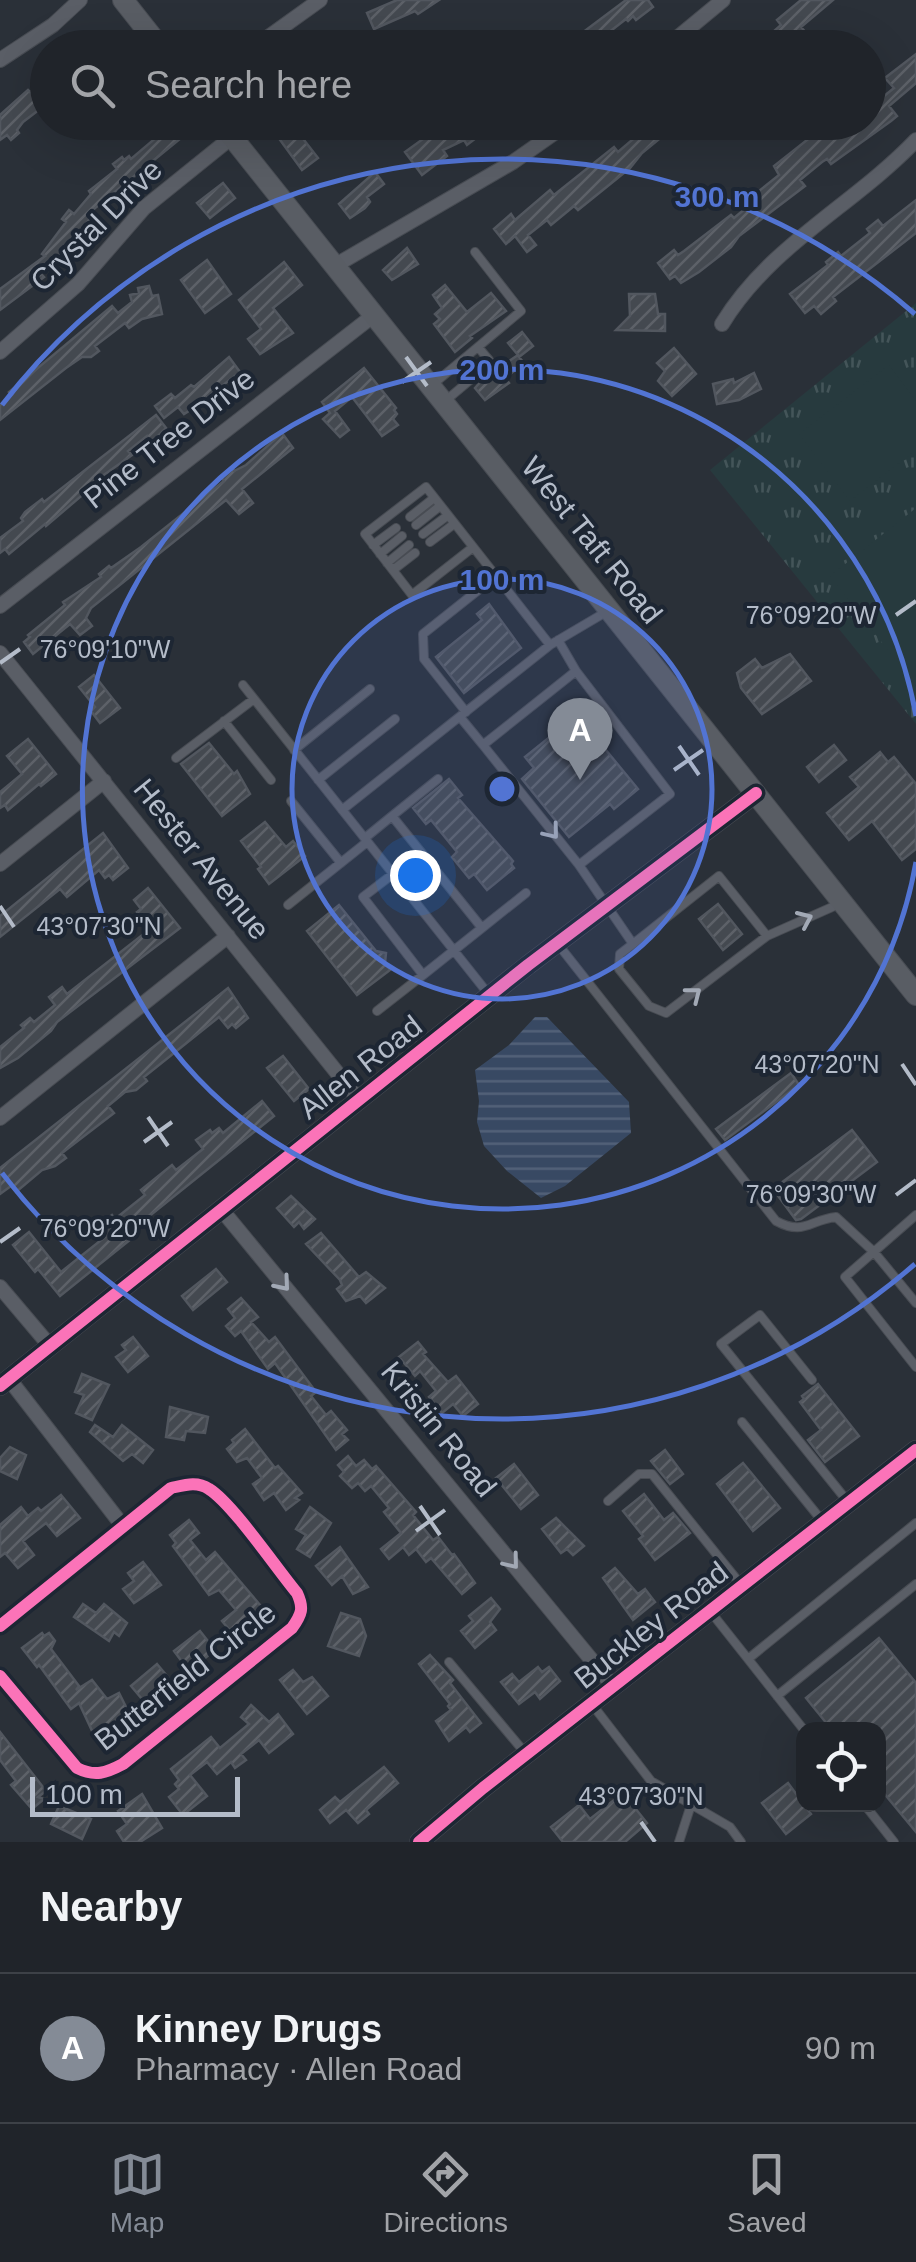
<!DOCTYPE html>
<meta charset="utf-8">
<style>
body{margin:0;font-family:Helvetica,sans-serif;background:#282c32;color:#f1f3f6}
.controls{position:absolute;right:30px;bottom:30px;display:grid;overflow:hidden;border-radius:20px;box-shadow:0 10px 40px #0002}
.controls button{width:90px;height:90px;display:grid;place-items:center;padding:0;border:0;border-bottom:2px solid #3d4147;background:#20242a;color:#f1f3f6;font:50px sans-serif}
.scale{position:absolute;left:30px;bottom:25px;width:210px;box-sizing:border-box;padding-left:10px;border:5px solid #b4bcc9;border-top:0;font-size:28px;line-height:35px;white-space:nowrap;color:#b4bcc9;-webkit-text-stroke:8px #1d2633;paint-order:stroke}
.you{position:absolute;left:415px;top:875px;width:35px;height:35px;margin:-25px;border:8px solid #fff;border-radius:50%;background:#1a73e8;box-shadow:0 0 0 15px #1a73e833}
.badge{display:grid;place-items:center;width:65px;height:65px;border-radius:50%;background:#848b96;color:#fff;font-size:32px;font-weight:700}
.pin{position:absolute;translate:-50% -82px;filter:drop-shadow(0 2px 5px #0008)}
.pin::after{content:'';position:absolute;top:52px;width:35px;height:30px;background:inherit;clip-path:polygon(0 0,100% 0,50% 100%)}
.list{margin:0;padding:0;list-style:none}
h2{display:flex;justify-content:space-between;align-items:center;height:130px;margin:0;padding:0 40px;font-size:42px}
h2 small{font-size:32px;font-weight:400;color:#a2a4a8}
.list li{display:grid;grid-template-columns:65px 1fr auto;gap:30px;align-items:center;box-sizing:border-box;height:150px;padding:0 40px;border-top:2px solid #3d4147}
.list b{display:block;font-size:38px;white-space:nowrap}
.list p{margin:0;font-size:32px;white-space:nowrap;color:#a2a4a8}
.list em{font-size:32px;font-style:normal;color:#a2a4a8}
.icon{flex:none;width:55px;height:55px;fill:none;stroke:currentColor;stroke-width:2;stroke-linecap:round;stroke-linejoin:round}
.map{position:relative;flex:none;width:916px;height:1842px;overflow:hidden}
.search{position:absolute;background:#20242a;box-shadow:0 10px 40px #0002;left:30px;right:30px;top:30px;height:110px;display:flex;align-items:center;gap:25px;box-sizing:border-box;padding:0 35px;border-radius:55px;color:#a2a4a8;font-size:38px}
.sheet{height:280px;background:#20242a}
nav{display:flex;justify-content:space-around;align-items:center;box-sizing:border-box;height:140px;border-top:2px solid #3d4147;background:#20242a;font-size:28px;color:#a2a4a8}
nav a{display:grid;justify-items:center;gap:5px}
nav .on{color:#848b96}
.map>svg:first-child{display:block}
</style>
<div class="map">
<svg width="916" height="1842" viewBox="0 0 916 1842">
<defs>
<pattern id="grass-tufts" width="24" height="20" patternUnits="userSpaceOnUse" patternTransform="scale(2.5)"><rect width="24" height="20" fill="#273a3e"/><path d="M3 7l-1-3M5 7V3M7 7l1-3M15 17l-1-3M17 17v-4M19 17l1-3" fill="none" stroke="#445559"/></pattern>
<pattern id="water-rules" width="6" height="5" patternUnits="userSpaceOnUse" patternTransform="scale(2.5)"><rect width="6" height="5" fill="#384963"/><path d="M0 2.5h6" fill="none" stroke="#526178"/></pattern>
<pattern id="building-hatch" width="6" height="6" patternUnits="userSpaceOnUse" patternTransform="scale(2.5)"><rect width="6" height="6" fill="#444950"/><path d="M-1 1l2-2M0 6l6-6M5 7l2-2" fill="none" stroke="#5d6168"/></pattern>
</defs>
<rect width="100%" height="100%" fill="#2a3038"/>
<path fill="url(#grass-tufts)" d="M916 303V724L710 470Z"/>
<path fill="#273a3e" d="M889 365 916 401V450L850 501 799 434Z
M916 508V686L830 576Z"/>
<path fill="url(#water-rules)" d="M535 1017H547L629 1102 631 1133 565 1186 541 1198 507 1171 484 1146 477 1122 479 1101 475 1070 509 1045Z"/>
<path fill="url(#building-hatch)" stroke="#52575f" stroke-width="2.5" d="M397 0H439L418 14 415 11 374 29 367 13Z
M626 0H648L653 7 636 20 633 16 628 21 626 19 608 33 611 37 598 48H562Z
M801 0H833L801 27 808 35 789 48 774 31 781 25 777 20Z
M916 54V83L889 106 897 116 891 121 831 164 827 159 822 162 800 180 805 186 739 236 731 247 699 272 681 283 675 276 670 279 658 263 674 250 678 255 684 251 731 215 734 218 752 203 749 199 779 175 774 166 807 140 796 126 831 129 834 132 846 122H868V109L894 88 885 78Z
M37 87 48 103 23 122 17 130 19 133 11 140 7 135 0 140V115L28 90 30 92Z
M267 122H326L304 140 318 158 302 170Z
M460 122H479L484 132 467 145 464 140 443 150 447 156 422 175 405 152 441 126 445 131Z
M645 122H680L642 153 630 168 578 210 574 206 551 225 547 220 528 235 536 245 527 252 515 236 506 244 494 229 511 214 515 220 550 190 554 195 614 147 618 152 638 135V128Z
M171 125 181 138 89 213 92 216 58 259 55 256 41 274 44 277 0 310V289L45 256 42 254 66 222 62 219 69 210 74 214 91 194 89 191 117 169 113 164 122 157 124 160 129 156 131 159Z
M375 172 384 184 367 197 370 202 365 208 350 218 339 204Z
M223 183 235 198 210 218 197 203Z
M916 200V233L833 297 836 301 821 314 814 306 805 313 790 294 828 265 826 262 838 252 841 256 870 233 867 229 878 220 883 226Z
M407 248 418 264 392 280 383 270Z
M207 260 231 294 205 313 181 280Z
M284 262 302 285 273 308 293 333 260 354 248 339 261 329 239 300Z
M445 285 467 312 491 293 506 311 470 336 472 338 455 352 434 324 440 319 435 314 442 308 433 295Z
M149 286 152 296 158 295 162 314 142 319 129 328 125 323 95 346 99 351 91 357H82L66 368 0 420V405L12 395 9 392 112 306 118 313 132 302 130 295 139 293 138 288Z
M629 294H655L658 314H665V331L616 330 630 316Z
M522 332 533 346 519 357 524 363 505 378 509 383 485 400 475 388 484 378 518 355 508 343Z
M674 348 696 374 672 396 658 381 665 371 657 363Z
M229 357 240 372 192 409 184 414 178 407 164 418 155 406 171 394 175 398 191 385 194 387Z
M364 368 396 408 394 410 397 414 393 419 398 425 382 436 352 397 335 411 349 430 340 437 323 419 330 413 322 402Z
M754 373 761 389 739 400 717 404 713 384 733 379 734 383Z
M156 415 166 428 159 435 150 442 147 436 128 451 132 455 91 484 93 486 46 526 45 524 9 554 5 549 0 553V538L23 521 21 518 25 512 42 499 44 502Z
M282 433 293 448 242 489 253 503 239 514 226 500 91 608 86 618 92 626 80 635 70 624 33 654 24 642 30 637 28 635 65 605 63 602 101 577 99 574 109 566 111 568 141 547 224 481 221 477 232 469 234 471 246 465Z
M489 604 521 648 464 693 436 657 482 620 477 614Z
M790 654 811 681 762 714 741 688 737 673 755 659 762 668Z
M94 675 120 708 100 723 91 711 95 707 79 687Z
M577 715 638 789 614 809 610 804 569 837 522 779 534 768 525 757Z
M28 739 56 774 41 786 39 784 8 810 5 805 0 808V792L22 774 7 756Z
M209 743 234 774 237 771 250 794 222 816 181 764Z
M834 745 846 760 819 782 807 767Z
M880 752 888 762 894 757 916 784V849L902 860 872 821 849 840 827 813 859 787 850 777Z
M449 779 462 795 458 798 513 861 511 864 514 868 487 890 474 874 469 878 452 857 457 852 431 820 426 824 413 808Z
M265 822 286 847 293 841 305 856 269 884 258 869 261 867 241 841Z
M103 833 128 868 113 880 109 875 105 878 99 870 67 897 60 889 0 937V916Z
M148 888 180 928 57 1022 51 1031 18 1058 0 1068V1047L24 1028 21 1025 30 1018 34 1022 55 1005 49 997 62 987 67 994 150 929 137 912 141 909 134 900Z
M718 904 742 934 723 950 699 919Z
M339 905 376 951 386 953 385 963 390 970 357 995 307 931Z
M228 988 248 1018 236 1028 232 1024 228 1028 219 1017 144 1077 147 1081 136 1090 125 1092 108 1106 114 1113 62 1153 66 1158 55 1166 42 1170 16 1192 11 1186 0 1194V1168Z
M283 1056 309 1089 294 1101 267 1068Z
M791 1073 799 1085 725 1140 716 1129Z
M262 1101 274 1116 127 1234 131 1239 60 1296 38 1269 35 1272 13 1245 29 1232 61 1272 105 1237 97 1226 112 1215 115 1219 145 1195 141 1190 172 1165 176 1170 203 1149 196 1140 210 1130 212 1133 219 1128 223 1133Z
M852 1130 877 1162 801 1219 796 1220 773 1189Z
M291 1196 315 1219 304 1229 299 1222 294 1227 277 1208Z
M321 1233 359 1277 366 1272 385 1288 366 1303 360 1296 346 1301 337 1289 342 1285 340 1280 306 1244Z
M216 1269 227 1282 193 1310 182 1296Z
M241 1298 258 1317 251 1322 269 1342 275 1337 316 1392 311 1396 326 1415 331 1411 347 1430 342 1434 348 1440 336 1450 275 1363 268 1369 241 1331 235 1336 226 1326 235 1318 228 1309Z
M133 1337 148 1356 128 1372 116 1357 126 1350 122 1345Z
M418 1342 426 1352 423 1354 448 1382 456 1376 478 1404 463 1416 453 1404 442 1413 429 1397 436 1391 420 1371 415 1376 399 1357Z
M82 1374 109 1385 92 1420 76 1413 84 1395 75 1392Z
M818 1384 859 1436 825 1462 808 1440 821 1430 800 1402 804 1399 802 1396Z
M170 1407 208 1417 205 1433 186 1431 184 1440 166 1437Z
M95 1425 113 1437 122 1425 153 1450 143 1463 132 1454 123 1461 90 1432Z
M245 1429 275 1468 278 1466 302 1493 295 1498 299 1500 286 1510 274 1493 264 1500 253 1484 262 1478 247 1458 237 1462 227 1449 234 1443 232 1440Z
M10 1447 26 1455 17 1479 0 1471V1458Z
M665 1450 683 1474 670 1484 651 1461Z
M348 1456 356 1466 364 1460 372 1469 376 1466 416 1512 413 1515 433 1540 438 1537 452 1555 454 1554 475 1583 462 1594 431 1558 426 1562 416 1549 409 1555 403 1547 389 1559 381 1549 401 1533 384 1512 389 1508 371 1486 365 1491 358 1483 352 1488 340 1476 344 1472 338 1465Z
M743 1463 780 1508 753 1531 717 1484Z
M514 1464 538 1495 521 1509 496 1478Z
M644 1494 664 1520 673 1513 690 1533 655 1560 639 1539 643 1536 623 1511Z
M61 1495 80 1518 57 1536 46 1523 23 1541 34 1555 18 1568 5 1553 0 1557V1525L21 1507 28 1516 38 1508 41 1511Z
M310 1507 331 1523 310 1557 297 1549 306 1535 296 1529Z
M556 1518 584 1546 573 1555 567 1549 561 1553 542 1529Z
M189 1520 199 1533 190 1540 206 1560 215 1552 266 1612 233 1634 222 1621 236 1610 219 1590 209 1595 173 1546 176 1543 170 1535Z
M340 1547 368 1587 353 1594 342 1576 332 1585 316 1566Z
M143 1562 161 1585 134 1603 123 1589 134 1581 128 1573Z
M615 1568 638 1594 645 1589 655 1602 633 1620 603 1578Z
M491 1598 500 1609 490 1622 496 1630 475 1648 461 1631 473 1621 469 1616Z
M83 1604 96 1613 104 1604 127 1623 119 1636 114 1632 109 1641 74 1617Z
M341 1613 360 1619 366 1636 359 1656 328 1646Z
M200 1631 215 1650 189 1671 174 1651Z
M42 1633 44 1636 49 1633 55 1641 51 1649 79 1686 76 1690 92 1680 107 1699 119 1693 131 1717 94 1735 79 1703 71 1709 39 1665 37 1667 22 1648Z
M879 1638 916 1683V1832L878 1786V1730H832L806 1698Z
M430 1655 453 1680 450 1683 481 1723 470 1732 466 1727 449 1741 436 1721 451 1710 448 1706 450 1704 419 1664Z
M157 1664 173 1683 147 1705 131 1686Z
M538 1667 542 1672 549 1667 560 1681 540 1699 535 1692 519 1704 501 1682 512 1674 519 1682Z
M293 1670 303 1682 312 1677 328 1696 307 1714 280 1680Z
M251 1705 269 1722 278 1714 293 1734 269 1753 259 1740 241 1754 246 1760 235 1768 231 1762 217 1774 207 1762 190 1775 207 1796 183 1815 169 1797 179 1789 175 1784 179 1780 171 1769 211 1737 220 1748 249 1724 241 1717Z
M0 1732 46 1791 38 1797 44 1799 32 1809 11 1785 16 1781 0 1760Z
M384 1767 398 1783 366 1810 369 1814 358 1823 346 1810 330 1823 320 1810 335 1797 340 1802Z
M788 1783 811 1814 786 1834 762 1803Z
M623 1793 647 1823 625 1842H563L551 1827 579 1805 590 1819Z
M142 1794 162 1828 140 1842H124L117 1831 127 1824 118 1811Z
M59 1806 91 1819 82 1839 51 1824Z"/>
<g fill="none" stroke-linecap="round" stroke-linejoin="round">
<g stroke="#484c53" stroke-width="10">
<path id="service" d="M431 386 521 311 475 252
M444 402 488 365 489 360 478 347
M410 517 434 498
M416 525 440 506
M423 534 447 516
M430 542 454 524
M373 545 396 528
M472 548 412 595 365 534 426 487 496 576
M380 554 402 536
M387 563 409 545
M393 570 415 553
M558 640 576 671
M243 685 490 996
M466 712 424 659 423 634 496 576 550 645
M460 717 483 745 576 671 670 794 579 865 633 944 719 876 767 936
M224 721 271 780
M483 745 579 865
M294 750 370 689
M176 758 254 699
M318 780 395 719
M291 801 341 863
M342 810 550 645 606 612
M392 816 438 779
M365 838 392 816 482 928 423 975 363 897 393 874
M288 905 367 842
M482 928 526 893
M557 943 776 1221C804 1236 809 1220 836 1217L874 1252 916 1303
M633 944 620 954 619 969 649 1006 666 1013 767 936 839 904
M377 1011 423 975
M916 1215 845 1277 916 1367
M812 1380 760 1315 721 1344 848 1502
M742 1422 823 1522
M608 1501 639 1474H652L742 1586
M710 1611 748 1659 916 1523
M748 1659 804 1730
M449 1662 526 1754
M777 1696 916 1584
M591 1703 651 1781 730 1827 741 1842
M864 1804 894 1842
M679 1842 691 1805"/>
</g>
<g stroke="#484c53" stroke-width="16">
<path id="minor" d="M253 48 320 0
M665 48 723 0
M0 60 53 25 80 0
M336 265 513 162 570 122
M722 324C770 245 854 205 916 140
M0 352 78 284 144 208 232 137
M0 606 374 315
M0 653 359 1100
M0 864 104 781
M0 1118 228 936
M221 1209 613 1686
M0 1287 50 1346
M9 1379 122 1525
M0 1626 171 1488C185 1485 197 1481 209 1489 232 1503 277 1569 297 1593 304 1608 302 1614 292 1628L123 1764C106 1773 95 1777 77 1768L0 1676"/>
</g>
<g stroke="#484c53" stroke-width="20">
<path id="tertiary" d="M0 1386 528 965 756 793
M419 1842 483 1788 916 1450"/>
</g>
<g stroke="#484c53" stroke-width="22">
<path id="secondary" d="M123 0 161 48
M220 122 916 995"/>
</g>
<use href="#service" stroke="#5a5e66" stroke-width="8"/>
<use href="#minor" stroke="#5a5e66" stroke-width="14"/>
<use href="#tertiary" stroke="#5a5e66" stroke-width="18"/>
<use href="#secondary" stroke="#595d64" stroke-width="20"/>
<g stroke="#1d2633" stroke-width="19">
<path id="cycleway" d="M0 1386 528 965 756 793
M0 1626 171 1488C185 1485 197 1481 209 1489 232 1503 277 1569 297 1593 304 1608 302 1614 292 1628L123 1764C106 1773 95 1777 77 1768L0 1676
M419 1842 483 1788 916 1450"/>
</g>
<use href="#cycleway" stroke="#fb73b8" stroke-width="12"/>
</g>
<defs><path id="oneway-chevron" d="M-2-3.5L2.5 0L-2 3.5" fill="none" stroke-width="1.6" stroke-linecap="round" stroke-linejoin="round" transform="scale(2.5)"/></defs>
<g stroke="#a2a9b5">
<use href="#oneway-chevron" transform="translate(552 832) rotate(51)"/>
<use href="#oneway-chevron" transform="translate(805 919) rotate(-24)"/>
<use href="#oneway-chevron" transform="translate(694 994) rotate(-38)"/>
<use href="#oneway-chevron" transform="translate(283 1284) rotate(50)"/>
<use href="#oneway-chevron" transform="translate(512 1562) rotate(51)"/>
</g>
<path fill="none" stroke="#b4bcc9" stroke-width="4" d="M406 357 427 386M402 382 431 362M896 615 916 601M0 663 20 649M679 746 699 775M674 770 703 750M0 906 14 927M902 1064 916 1085M148 1117 168 1146M144 1142 172 1122M896 1195 916 1180M0 1242 20 1228M420 1506 440 1535M416 1531 445 1510M641 1822 655 1842"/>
<circle cx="502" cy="789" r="210" fill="#5274d3" fill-opacity=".12"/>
<g fill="none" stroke="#5274d3" stroke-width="5">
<circle cx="502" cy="789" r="210"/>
<path d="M916 862A420 420 0 1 1 916 716"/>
<path d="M915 1264A630 630 0 0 1 2 1173M2 405A630 630 0 0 1 915 314"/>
</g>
<g text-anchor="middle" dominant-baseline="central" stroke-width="8" stroke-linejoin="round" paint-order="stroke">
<g font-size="30" fill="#b4bcc9" stroke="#1d2633">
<text transform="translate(96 225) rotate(-45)">Crystal Drive</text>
<text transform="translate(169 438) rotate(-38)">Pine Tree Drive</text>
<text transform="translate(592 540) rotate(51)">West Taft Road</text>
<text transform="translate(202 859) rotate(51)">Hester Avenue</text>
<text transform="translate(360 1067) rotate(-38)">Allen Road</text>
<text transform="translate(439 1429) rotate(51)">Kristin Road</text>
<text transform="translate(651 1625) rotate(-38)">Buckley Road</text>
<text transform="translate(185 1676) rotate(-38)">Butterfield Circle</text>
</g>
</g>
<g font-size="25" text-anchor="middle" fill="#b4bcc9" stroke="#1d2633" stroke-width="8" stroke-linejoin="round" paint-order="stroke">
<text x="811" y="624">76°09'20"W</text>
<text x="105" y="658">76°09'10"W</text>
<text x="99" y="935">43°07'30"N</text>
<text x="817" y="1073">43°07'20"N</text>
<text x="811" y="1203">76°09'30"W</text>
<text x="105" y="1237">76°09'20"W</text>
<text x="641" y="1805">43°07'30"N</text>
</g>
<circle cx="502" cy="789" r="15" fill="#5274d3" stroke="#1d2633" stroke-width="5"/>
<g font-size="30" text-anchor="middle" font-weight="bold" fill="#5274d3" stroke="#1d2633" stroke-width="8" stroke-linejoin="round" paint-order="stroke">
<text x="717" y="207">300 m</text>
<text x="502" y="380">200 m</text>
<text x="502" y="590">100 m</text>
</g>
</svg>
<div class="controls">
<button><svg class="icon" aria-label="locate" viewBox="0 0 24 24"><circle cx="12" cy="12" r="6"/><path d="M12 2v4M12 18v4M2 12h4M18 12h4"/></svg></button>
</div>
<div class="scale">100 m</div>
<div class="you"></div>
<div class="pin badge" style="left:580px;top:780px">A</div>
<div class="search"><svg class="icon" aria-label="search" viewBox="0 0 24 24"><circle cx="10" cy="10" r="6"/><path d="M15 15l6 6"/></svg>Search here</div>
</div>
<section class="sheet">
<h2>Nearby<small></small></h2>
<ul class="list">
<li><span class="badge">A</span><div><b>Kinney Drugs</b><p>Pharmacy · Allen Road</p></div><em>90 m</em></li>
</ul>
</section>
<nav>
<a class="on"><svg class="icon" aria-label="map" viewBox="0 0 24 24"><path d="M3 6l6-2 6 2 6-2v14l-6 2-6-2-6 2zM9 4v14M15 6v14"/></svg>Map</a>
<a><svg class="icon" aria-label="directions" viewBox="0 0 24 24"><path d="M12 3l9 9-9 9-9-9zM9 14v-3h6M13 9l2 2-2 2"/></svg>Directions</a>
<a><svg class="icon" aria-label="saved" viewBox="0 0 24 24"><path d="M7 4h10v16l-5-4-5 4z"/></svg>Saved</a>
</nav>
